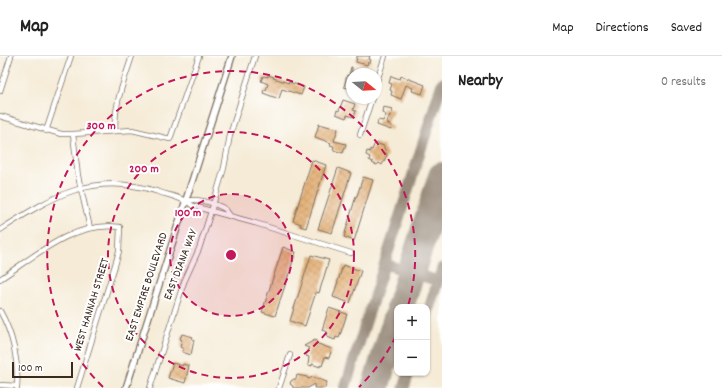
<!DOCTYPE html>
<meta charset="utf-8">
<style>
body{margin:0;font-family:Dekko,sans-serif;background:#f2f2f2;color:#222}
.controls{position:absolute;right:12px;bottom:12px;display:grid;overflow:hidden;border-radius:8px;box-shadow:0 1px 3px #0004}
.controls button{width:36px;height:36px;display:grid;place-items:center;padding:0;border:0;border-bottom:1px solid #e0e0e0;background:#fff;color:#222;font:20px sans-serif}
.compass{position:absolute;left:346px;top:12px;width:36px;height:36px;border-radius:50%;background:#fff;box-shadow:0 1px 3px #0004;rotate:108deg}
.scale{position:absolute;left:12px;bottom:10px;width:61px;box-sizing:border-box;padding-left:4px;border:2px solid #3b2a1e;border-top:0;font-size:11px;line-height:14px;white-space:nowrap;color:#3b2a1e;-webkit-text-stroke:3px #fff;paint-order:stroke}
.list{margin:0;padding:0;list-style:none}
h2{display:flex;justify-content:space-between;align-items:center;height:52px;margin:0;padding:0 16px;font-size:17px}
h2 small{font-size:13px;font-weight:400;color:#767676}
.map{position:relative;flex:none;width:442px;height:332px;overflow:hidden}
header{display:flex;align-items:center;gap:24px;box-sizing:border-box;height:56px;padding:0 20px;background:#fff;border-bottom:1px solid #e0e0e0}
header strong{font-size:19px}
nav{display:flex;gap:22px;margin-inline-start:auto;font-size:14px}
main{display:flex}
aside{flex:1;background:#fff}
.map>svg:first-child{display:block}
</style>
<header>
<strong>Map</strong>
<nav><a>Map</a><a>Directions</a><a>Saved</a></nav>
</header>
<main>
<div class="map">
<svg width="442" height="332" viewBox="0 0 442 332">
<defs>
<pattern id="building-cross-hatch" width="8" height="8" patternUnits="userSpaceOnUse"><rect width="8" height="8" fill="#e4b27a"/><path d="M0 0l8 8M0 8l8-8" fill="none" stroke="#c49969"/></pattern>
</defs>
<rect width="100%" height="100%" fill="#fff"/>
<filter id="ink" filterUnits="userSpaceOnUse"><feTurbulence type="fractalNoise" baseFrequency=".025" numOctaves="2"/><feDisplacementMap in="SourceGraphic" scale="8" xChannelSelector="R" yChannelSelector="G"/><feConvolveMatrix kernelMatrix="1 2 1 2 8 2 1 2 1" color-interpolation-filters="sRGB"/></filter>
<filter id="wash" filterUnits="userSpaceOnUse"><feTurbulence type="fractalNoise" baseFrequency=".012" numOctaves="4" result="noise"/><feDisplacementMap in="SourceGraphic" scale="16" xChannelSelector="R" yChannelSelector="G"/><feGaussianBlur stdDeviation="0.9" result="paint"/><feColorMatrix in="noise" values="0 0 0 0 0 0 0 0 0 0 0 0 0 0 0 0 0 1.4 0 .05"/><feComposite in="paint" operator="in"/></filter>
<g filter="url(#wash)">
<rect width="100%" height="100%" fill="#f5ebd6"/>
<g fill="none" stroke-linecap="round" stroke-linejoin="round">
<path stroke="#988a7a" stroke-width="11" d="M385 208 438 225
M427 259 442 212
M345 332 442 27
M404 332 409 317"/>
<path stroke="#988a7a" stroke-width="28" d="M400 251 442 120
M375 332 397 262"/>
</g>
<g id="blocks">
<path fill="url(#building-cross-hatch)" d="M357 0H370L369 3 371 4 370 7 368 6 367 9 356 6Z
M351 11H352V33L344 31 347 19 349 20Z
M268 19 274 21 273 22 289 27V26L304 31 301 39 282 33 279 43 263 37 264 33 266 34 268 28 261 25 263 20 268 21Z
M391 20 400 23 401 20 425 29 422 38 412 35 413 32 406 29 401 43 391 39 392 35 390 34 392 28 389 27Z
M343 44 355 48 353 54 356 55 354 61 347 59 346 62 336 58 337 54 339 55Z
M383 51 393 53 391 60 390 59 387 66 388 68 392 70 391 74 377 69 378 64 383 65 386 59 382 56Z
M319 68 338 73 334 85 346 88 343 97 333 94 334 90 330 89 331 87 315 81Z
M375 87 384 90V92L387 99 382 109 379 107 377 109 372 107 373 106 369 104 370 101 366 99 367 95 370 96V93L372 94Z
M312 104 326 109 306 172 300 170 301 168 293 165Z
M338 112 351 117 332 177 318 173Z
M363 121 373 124 354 185 344 181 356 140H357Z
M283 191 296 196 275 260 262 256Z
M311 199 329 204 319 237 316 236 305 270 290 265Z
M343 209 361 215 350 247 333 241Z
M329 252 347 258 339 282 336 281 335 284 327 281 328 276 322 274Z
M182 278 193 281 192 283 194 284 191 299 182 296 183 292 180 291 182 284 180 283Z
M315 284 318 288 332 293 329 302 325 301 322 310 320 309V311L312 308V310L308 309 309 301 306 300 309 292 304 290Z
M173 307 182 310 183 308 189 310 185 327 168 322Z
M297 319 307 321 308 323 313 321 327 326 325 332H314L315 328 308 332H293V330L290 328 291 325 294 323H296Z"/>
</g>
</g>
<g filter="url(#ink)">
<use href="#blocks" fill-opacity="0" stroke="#7c6e5e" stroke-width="1"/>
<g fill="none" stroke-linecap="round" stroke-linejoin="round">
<g stroke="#7c6e5e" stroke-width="6">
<path id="minor" d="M376 28 385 0
M0 35 11 0
M0 60 61 78H73L132 74 170 83 199 0
M46 75 71 0
M115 75C114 47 124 26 132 0
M73 78 78 120 90 172
M360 79 372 42
M187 145C197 142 215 147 225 153 227 155 229 158 231 161
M0 174C54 139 94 115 159 136 171 140 184 142 193 150L255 167 351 197
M0 223C35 200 75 164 120 171L119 195 116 206 77 332
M0 255C13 278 19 306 17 332
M0 329 17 330
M150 332 184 226 199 193 213 149 224 112 230 79 255 0
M279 332 290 299"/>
</g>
<g stroke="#7c6e5e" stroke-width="8">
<path id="tertiary" d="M126 332 232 0"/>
</g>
<use href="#minor" stroke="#fff" stroke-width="4.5"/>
<use href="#tertiary" stroke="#fff" stroke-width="5.5"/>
</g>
</g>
<circle cx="231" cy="199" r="61" fill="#c2185b" fill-opacity=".12"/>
<g fill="none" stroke="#c2185b" stroke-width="2" stroke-dasharray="7 5">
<circle cx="231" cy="199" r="61"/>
<circle cx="231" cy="199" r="123"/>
<path d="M396 280A184 184 0 0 1 359 331M103 331A184 184 0 1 1 408 250"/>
</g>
<g text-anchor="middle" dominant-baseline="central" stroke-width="4" stroke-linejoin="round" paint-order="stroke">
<g font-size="12" fill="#3b2a1e" stroke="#fff">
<text transform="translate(181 209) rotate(-69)">EAST DIANA WAY</text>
<text transform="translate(147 231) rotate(-72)">EAST EMPIRE BOULEVARD</text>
<text transform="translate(92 249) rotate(-73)">WEST HANNAH STREET</text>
</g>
</g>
<circle cx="231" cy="199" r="6" fill="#c2185b" stroke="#fff" stroke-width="2"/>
<g font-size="12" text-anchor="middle" font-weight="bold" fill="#c2185b" stroke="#fff" stroke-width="4" stroke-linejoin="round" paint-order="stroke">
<text x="101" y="73">300 m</text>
<text x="144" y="116">200 m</text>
<text x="188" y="160">100 m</text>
</g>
</svg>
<div class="controls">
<button>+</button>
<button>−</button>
</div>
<svg class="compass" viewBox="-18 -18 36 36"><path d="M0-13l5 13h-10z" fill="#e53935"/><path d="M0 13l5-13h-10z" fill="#767676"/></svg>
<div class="scale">100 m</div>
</div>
<aside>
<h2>Nearby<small>0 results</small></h2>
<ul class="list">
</ul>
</aside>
</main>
